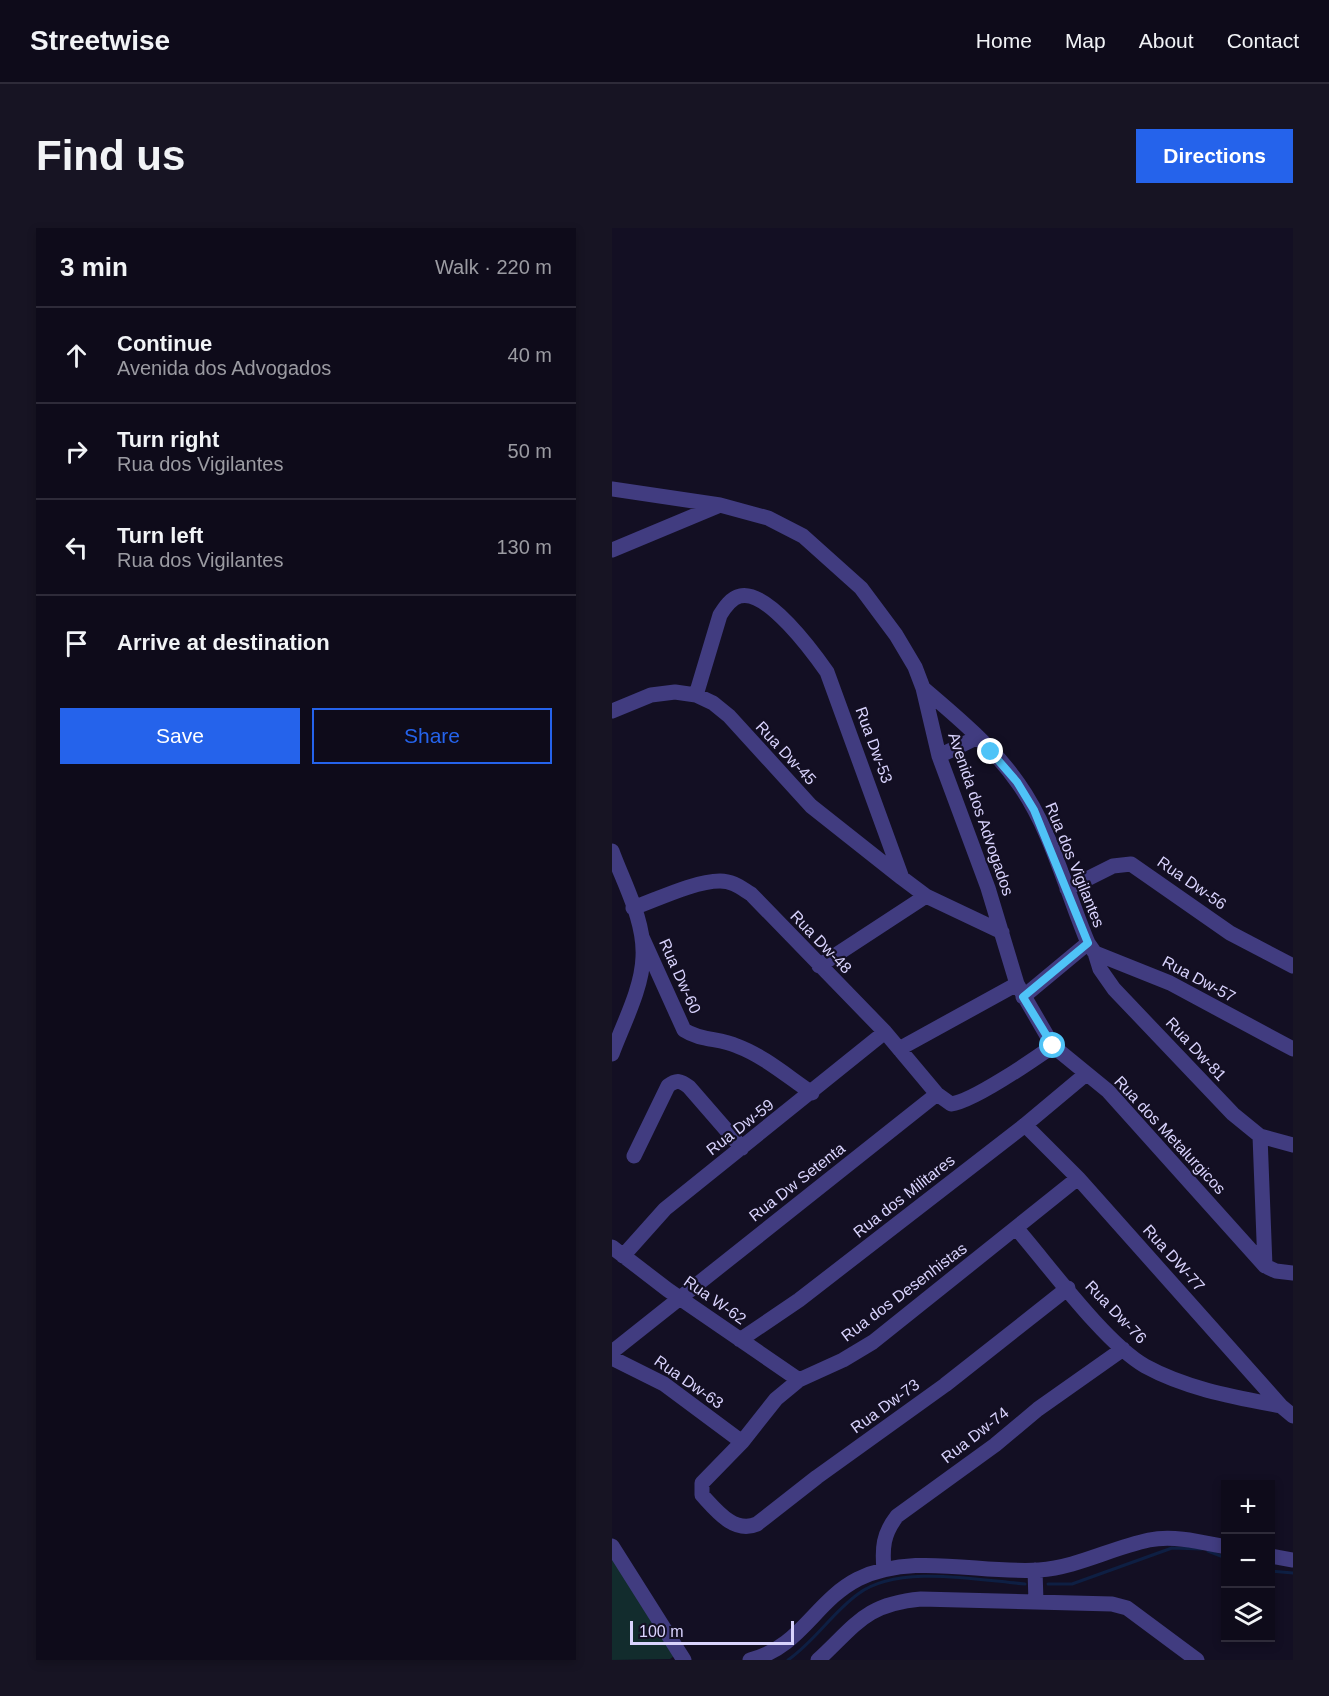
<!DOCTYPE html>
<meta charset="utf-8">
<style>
body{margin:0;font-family:Arial,sans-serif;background:#171423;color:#f1f3f6}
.controls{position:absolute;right:18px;bottom:18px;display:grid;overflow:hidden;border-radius:0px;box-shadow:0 3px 9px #0003}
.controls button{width:54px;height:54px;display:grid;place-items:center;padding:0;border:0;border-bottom:2px solid #2e2b39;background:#0e0b1a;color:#f1f3f6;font:30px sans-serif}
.scale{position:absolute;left:18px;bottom:15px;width:164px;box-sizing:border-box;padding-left:6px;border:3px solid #d9d3fd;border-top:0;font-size:16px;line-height:21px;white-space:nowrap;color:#d9d3fd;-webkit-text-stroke:4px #130f23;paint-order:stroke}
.stop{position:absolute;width:18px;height:18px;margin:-14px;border:4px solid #4fc3f7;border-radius:50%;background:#fff}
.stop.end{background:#4fc3f7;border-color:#fff;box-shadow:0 2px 6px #0008}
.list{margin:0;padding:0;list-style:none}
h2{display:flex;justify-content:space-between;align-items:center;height:78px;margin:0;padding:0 24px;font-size:26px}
h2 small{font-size:20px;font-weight:400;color:#9b9ba2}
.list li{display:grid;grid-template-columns:39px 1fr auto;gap:18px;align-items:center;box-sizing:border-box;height:96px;padding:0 24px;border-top:2px solid #2e2b39}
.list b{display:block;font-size:22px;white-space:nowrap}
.list p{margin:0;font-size:20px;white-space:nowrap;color:#9b9ba2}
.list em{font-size:20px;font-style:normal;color:#9b9ba2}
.actions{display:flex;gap:12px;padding:18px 24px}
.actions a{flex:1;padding:14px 0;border:2px solid #2563eb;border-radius:0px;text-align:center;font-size:21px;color:#2563eb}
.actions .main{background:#2563eb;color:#fff}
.icon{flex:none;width:33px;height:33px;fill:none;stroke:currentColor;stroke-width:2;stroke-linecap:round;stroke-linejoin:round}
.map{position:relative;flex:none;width:681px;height:1432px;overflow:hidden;border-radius:0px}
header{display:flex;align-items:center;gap:36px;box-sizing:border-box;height:84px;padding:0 30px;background:#0e0b1a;border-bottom:2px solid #2e2b39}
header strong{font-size:28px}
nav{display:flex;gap:33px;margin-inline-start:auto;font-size:21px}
.intro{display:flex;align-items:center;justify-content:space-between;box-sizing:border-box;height:144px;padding:0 36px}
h1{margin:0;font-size:42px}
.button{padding:15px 27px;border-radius:0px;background:#2563eb;color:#fff;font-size:21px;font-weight:700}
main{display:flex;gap:36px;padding:0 36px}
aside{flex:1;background:#0e0b1a;border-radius:0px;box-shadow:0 3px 9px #0003}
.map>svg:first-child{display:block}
</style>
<header>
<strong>Streetwise</strong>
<nav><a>Home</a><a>Map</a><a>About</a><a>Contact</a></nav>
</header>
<div class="intro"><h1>Find us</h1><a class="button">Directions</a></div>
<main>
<aside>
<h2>3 min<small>Walk · 220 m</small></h2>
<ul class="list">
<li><svg class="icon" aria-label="ahead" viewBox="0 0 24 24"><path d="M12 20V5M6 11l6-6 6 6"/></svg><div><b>Continue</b><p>Avenida dos Advogados</p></div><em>40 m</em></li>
<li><svg class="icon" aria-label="right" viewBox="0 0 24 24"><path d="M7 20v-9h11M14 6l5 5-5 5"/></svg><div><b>Turn right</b><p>Rua dos Vigilantes</p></div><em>50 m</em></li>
<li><svg class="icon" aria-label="left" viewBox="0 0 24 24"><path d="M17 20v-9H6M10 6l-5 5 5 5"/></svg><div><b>Turn left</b><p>Rua dos Vigilantes</p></div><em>130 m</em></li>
<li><svg class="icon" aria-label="arrive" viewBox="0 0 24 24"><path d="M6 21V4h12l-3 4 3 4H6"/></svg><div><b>Arrive at destination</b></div></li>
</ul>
<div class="actions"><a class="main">Save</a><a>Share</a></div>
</aside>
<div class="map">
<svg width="681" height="1432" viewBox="0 0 681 1432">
<rect width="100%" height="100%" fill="#130f23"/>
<path fill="#122c2d" d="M0 1330 62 1428 58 1431 0 1432Z"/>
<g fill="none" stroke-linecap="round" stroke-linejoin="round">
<path stroke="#0e1f43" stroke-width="3" d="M596 1323 614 1330
M658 1343 681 1345
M436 1356H460L560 1320 590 1321
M176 1432C203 1413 220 1385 246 1366 285 1336 366 1352 413 1356"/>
<path stroke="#413c80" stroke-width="15" d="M0 261 108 277 156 290 191 308 249 360 284 407 303 439 311 460 327 528 376 660 405 756 441 818 496 863 653 1038 664 1043 681 1045
M0 322 108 277
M311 460C344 488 381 519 406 555 439 601 454 663 476 715L483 725 558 755 681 821
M84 467 108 387C113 379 119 370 128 368 155 361 201 424 215 444L290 650
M0 483 39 467 63 464 84 467 101 475 117 488 199 578 290 650 314 668 390 704
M327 528 366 509
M0 623C12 656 33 693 31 729 30 761 11 796 0 826
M455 661 501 638 519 636 618 705 681 738
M21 680C46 671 83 653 108 653 121 653 129 660 139 666L273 804 325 866 339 876C360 874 421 832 441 818
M30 709 72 802C89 813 107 810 125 818 152 828 176 849 200 865
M483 725 488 741 502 761 621 886 648 908 681 917
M207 738 314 668
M411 769 476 715
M287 821 405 756
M413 897 466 950 669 1178 681 1188
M648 908 653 1038
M22 928 56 858C65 851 69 853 77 859L130 920
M405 1001C437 1038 493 1115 533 1138 575 1161 622 1169 669 1178
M0 1019 56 1062 187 1152
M11 1028 53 981 273 804
M456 1060 333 1157 205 1249 145 1296C122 1306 104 1282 90 1267V1255L130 1214 164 1171 187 1152 231 1132 261 1114 466 950
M128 1112 187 1072 413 897 474 846
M0 1124 325 866
M0 1130 52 1156 130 1214
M0 1318 72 1432
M658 1328 681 1332
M272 1342C270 1320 271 1306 285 1288L383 1217 426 1181 511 1121
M423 1342 424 1374
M138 1432C189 1419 203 1373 246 1351 302 1324 368 1346 427 1342 466 1339 499 1320 537 1312 562 1307 589 1314 614 1319
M206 1432C244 1397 253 1376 309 1371L500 1376 515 1380 585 1432"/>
</g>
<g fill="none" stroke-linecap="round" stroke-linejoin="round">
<path stroke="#4fc3f7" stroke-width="8" d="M379 524 405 554 422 582 476 715 411 769 441 818"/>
</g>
<g text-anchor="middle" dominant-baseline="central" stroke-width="4.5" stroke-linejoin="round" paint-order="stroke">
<g font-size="16" fill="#d9d3fd" stroke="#130f23">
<text transform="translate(262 517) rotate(70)">Rua Dw-53</text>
<text transform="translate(174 525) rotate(47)">Rua Dw-45</text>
<text transform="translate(369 586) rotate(71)">Avenida dos Advogados</text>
<text transform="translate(463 637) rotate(68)">Rua dos Vigilantes</text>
<text transform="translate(580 655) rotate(35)">Rua Dw-56</text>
<text transform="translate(209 714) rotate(46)">Rua Dw-48</text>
<text transform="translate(68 748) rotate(66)">Rua Dw-60</text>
<text transform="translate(587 751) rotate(28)">Rua Dw-57</text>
<text transform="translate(584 821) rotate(47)">Rua Dw-81</text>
<text transform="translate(128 899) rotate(-38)">Rua Dw-59</text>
<text transform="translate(558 907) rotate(47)">Rua dos Metalurgicos</text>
<text transform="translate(185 954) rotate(-38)">Rua Dw Setenta</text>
<text transform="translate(292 968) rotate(-38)">Rua dos Militares</text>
<text transform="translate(562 1030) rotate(48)">Rua DW-77</text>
<text transform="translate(292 1064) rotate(-37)">Rua dos Desenhistas</text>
<text transform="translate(103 1072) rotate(35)">Rua W-62</text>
<text transform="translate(504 1084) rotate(46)">Rua Dw-76</text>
<text transform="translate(77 1154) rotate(35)">Rua Dw-63</text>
<text transform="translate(273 1178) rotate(-36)">Rua Dw-73</text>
<text transform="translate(363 1207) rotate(-38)">Rua Dw-74</text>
</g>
</g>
</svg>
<div class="controls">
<button>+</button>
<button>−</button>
<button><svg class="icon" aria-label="layers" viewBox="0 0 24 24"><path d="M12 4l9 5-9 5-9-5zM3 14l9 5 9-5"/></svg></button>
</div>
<div class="scale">100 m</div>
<div class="stop" style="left:441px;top:818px"></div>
<div class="stop end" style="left:379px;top:524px"></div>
</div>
</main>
